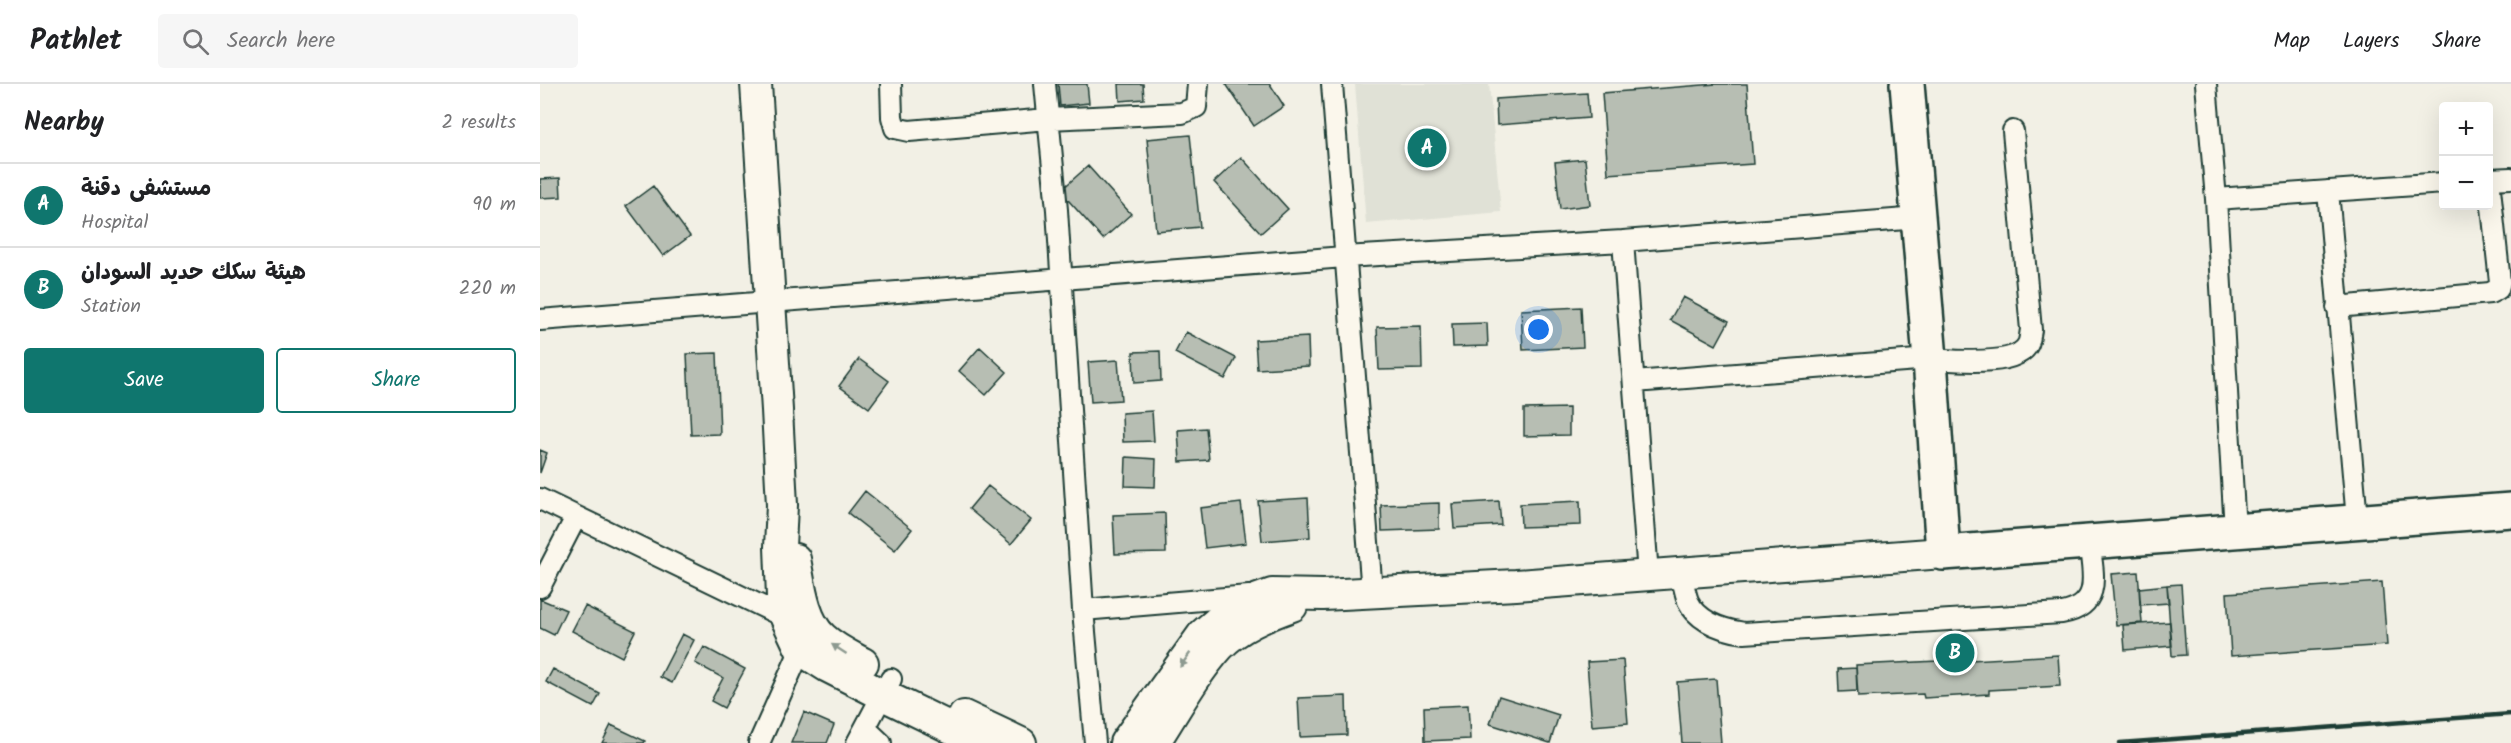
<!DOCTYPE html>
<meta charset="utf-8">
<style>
body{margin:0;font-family:Kalam,"Playpen Sans Arabic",sans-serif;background:#f6f6f6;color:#202124}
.controls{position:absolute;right:18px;top:18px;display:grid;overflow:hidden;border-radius:6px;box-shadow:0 6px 24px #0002}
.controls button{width:54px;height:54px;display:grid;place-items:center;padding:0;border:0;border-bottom:2px solid #e0e0e0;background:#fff;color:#202124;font:30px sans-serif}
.you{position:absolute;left:999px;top:246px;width:21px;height:21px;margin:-15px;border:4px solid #fff;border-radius:50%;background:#1a73e8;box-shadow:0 0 0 9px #1a73e833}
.badge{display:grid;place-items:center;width:39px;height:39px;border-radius:50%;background:#0f766e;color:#fff;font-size:20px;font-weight:700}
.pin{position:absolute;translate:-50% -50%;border:3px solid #fff;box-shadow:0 2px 6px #0006}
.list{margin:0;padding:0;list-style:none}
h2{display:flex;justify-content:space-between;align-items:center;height:78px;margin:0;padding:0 24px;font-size:26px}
h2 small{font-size:20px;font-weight:400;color:#757577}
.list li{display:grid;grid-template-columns:39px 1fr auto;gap:18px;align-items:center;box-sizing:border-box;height:84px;padding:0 24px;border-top:2px solid #e0e0e0}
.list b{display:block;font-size:22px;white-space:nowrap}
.list p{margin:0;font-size:20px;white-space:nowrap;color:#757577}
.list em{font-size:20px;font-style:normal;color:#757577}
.actions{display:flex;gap:12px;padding:18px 24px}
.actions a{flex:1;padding:14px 0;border:2px solid #0f766e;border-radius:6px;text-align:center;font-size:21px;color:#0f766e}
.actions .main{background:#0f766e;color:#fff}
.icon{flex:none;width:33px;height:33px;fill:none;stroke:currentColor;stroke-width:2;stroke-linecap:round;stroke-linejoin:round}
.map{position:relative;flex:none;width:1971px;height:659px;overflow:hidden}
header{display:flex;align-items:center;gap:36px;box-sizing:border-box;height:84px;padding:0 30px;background:#fff;border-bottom:2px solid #e0e0e0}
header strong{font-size:28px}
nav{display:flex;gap:33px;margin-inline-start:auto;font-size:21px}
.search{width:420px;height:54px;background:#f6f6f6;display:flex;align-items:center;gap:15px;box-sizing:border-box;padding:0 21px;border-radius:6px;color:#757577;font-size:22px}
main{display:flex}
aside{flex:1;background:#fff}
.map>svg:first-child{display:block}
</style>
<header>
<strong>Pathlet</strong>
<div class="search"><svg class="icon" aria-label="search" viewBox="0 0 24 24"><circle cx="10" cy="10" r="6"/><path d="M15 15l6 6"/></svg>Search here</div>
<nav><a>Map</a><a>Layers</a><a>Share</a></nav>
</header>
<main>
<aside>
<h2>Nearby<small>2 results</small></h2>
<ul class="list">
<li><span class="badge">A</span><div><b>مستشفى دقنة</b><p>Hospital</p></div><em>90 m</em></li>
<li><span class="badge">B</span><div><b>هيئة سكك حديد السودان</b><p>Station</p></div><em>220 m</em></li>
</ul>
<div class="actions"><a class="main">Save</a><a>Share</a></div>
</aside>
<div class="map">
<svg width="1971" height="659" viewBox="0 0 1971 659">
<rect width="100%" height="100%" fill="#f2f0e5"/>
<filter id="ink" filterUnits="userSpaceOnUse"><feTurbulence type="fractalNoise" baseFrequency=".0167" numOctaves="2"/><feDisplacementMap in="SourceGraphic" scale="12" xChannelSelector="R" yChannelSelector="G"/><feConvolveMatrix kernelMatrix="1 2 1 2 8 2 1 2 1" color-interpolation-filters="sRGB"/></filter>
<g filter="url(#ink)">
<path fill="#e0e1d6" d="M815 0H949L961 128 826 140Z"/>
<path fill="#b7beb3" stroke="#1f3d34" stroke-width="1.5" d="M518 0H547L549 19 520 22Z
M579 0H603L604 15 580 17Z
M686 0H730L744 22 714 42Z
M1176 0H1207L1213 80 1068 90 1062 9Z
M1047 9 1049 34 957 41 956 15Z
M650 51 660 143 616 147 607 55Z
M701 73 748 125 721 149 674 98Z
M1045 75 1050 121 1020 125 1015 78Z
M548 82 591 130 563 155 520 107Z
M20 94 21 113 0 114V95Z
M113 102 150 152 123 172 86 122Z
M1143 213 1189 237 1176 261 1130 236Z
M1041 223 1043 263 983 266 981 226Z
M947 239 948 262 913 263 912 240Z
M881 242 882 285 839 286 837 243Z
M646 248 696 274 685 295 635 269Z
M768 253 769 282 717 285 715 256Z
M440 263 467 288 446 311 419 287Z
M620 267 621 297 594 299 593 268Z
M177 269 180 350 151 351 147 270Z
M319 275 349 297 329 324 299 302Z
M578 276 581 316 551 318 548 278Z
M1029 324V351L984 352V325Z
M612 327 614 357 583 358 582 329Z
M666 344 669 376 640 378 638 346Z
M0 366 7 369 0 389Z
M586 373 616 375 615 403 585 402Z
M448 402 491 436 471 460 429 425Z
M325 407 372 445 355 466 308 429Z
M768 414 770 453 722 457 718 417Z
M959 417 961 441 914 444 912 420Z
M1040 417 1041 441 981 443 980 420Z
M701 419 706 459 665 464 660 424Z
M899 419V445L842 447 841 421Z
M625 429 626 469 575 470 573 431Z
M1598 488 1602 539 1576 541 1571 490Z
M1842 498 1847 561 1691 572 1687 509Z
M1641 500 1646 571 1632 572 1627 501Z
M1627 501 1629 519 1600 521 1599 504Z
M0 515 26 526 14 551 0 544Z
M45 522 95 547 82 573 32 547Z
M1630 538 1632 562 1585 566 1583 541Z
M142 550 154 556 132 599 120 593Z
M164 563 205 585 184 624 171 617 183 594 155 579Z
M1430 568 1431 576 1518 571 1520 602 1449 606V610L1384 614 1383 610 1318 613 1316 581 1398 577V570Z
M1083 576 1088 639 1052 642 1047 578Z
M1316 584 1317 607 1299 608 1298 585Z
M13 585 60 610 53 623 6 598Z
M1176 595 1181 659H1142L1137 598Z
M806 612 807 651 760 653 758 614Z
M959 612 1019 631 1010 659 950 640Z
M928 621 930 655 885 657 884 623Z
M264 628 294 641 287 659H251Z
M71 641 105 657 104 659H62Z"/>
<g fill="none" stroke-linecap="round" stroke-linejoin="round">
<g stroke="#1f3d34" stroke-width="24">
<path id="street" d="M351 0 352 33 355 44 369 47 508 35 642 29 656 23 658 0
M505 0 517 126 543 526 555 659
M792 0 832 509
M1666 0 1676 115 1695 447
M1948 95 1971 94
M1788 107 1817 436
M1676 115 1904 99
M1083 157 1108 491
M1797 223 1950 209 1958 205 1960 198 1949 95
M0 236 804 173 1083 157 1379 134
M1094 298 1390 275C1412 276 1477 284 1488 260 1490 256 1490 250 1491 246L1473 47
M0 415 246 534
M1141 489C1143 498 1145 509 1148 517 1158 538 1184 546 1204 549L1522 529C1563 522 1553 489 1549 458
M0 503 36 433
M543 526 709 512
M325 644 341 659
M219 659 265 556
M317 659 351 595"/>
</g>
<g stroke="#1f3d34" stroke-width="34">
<path id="primary" d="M216 0 237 326 242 421 240 463 242 513 246 534 261 566 288 583 343 611 442 659
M255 475C260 500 263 536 283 554 295 565 310 572 323 579
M424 632 481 659
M585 659 663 550 693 524 732 510 783 511 976 501 1403 469
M614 659C635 627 654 591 679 563 697 543 727 531 752 522"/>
</g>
<g stroke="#1f3d34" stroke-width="38">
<path id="highway" d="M1367 0 1390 275 1403 469 1971 426"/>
</g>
<use href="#street" stroke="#fbf7ec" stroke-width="20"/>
<use href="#primary" stroke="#fbf7ec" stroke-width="30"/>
<use href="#highway" stroke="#fbf7ec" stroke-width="33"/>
<path stroke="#1f3d34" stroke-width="4.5" d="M1580 659 1971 630"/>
</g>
<defs><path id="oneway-solid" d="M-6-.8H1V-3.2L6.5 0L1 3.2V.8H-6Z" transform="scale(1.5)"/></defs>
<g fill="#8d9a90">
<use href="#oneway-solid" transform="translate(299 565) rotate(-147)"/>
<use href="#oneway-solid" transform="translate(645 576) rotate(126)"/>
</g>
</g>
</svg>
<div class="controls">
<button>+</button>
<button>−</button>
</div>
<div class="you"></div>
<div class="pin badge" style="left:887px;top:64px">A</div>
<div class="pin badge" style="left:1415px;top:569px">B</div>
</div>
</main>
